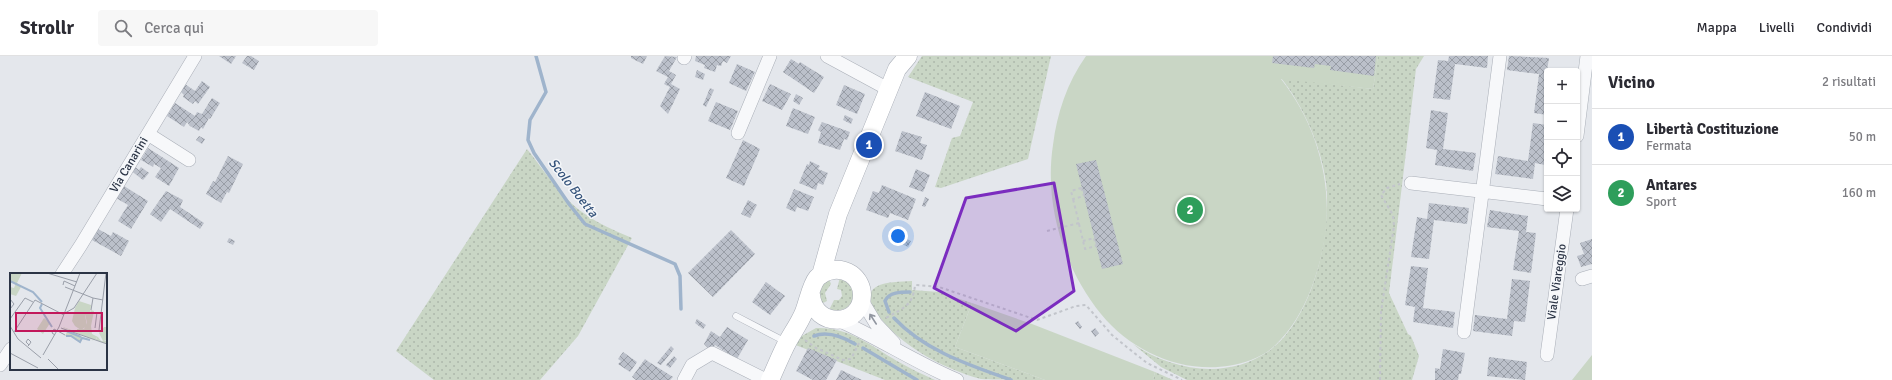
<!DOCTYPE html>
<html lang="it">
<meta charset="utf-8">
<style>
body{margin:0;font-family:Signika,sans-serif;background:#f7f7f7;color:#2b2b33}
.controls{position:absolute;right:12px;top:12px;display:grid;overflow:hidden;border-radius:4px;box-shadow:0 1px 3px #0004}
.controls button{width:36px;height:36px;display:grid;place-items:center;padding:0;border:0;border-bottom:1px solid #e1e1e2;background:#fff;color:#2b2b33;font:20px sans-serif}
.you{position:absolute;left:898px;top:180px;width:14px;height:14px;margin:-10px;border:3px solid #fff;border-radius:50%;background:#1a73e8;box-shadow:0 0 0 6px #1a73e833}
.badge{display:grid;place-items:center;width:26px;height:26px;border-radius:50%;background:#1a73e8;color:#fff;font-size:13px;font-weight:700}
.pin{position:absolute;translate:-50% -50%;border:2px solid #fff;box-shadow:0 1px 4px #0006}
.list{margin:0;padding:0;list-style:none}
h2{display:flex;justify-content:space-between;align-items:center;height:52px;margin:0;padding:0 16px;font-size:17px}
h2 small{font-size:13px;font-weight:400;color:#7c7c81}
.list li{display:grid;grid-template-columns:26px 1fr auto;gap:12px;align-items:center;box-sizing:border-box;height:56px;padding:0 16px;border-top:1px solid #e1e1e2}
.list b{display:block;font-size:15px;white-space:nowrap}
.list p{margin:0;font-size:13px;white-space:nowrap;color:#7c7c81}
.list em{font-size:13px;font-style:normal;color:#7c7c81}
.icon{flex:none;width:22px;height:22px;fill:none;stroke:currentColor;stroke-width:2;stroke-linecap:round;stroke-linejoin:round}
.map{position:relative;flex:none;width:1592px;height:324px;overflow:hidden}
header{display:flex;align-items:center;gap:24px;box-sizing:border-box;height:56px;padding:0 20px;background:#fff;border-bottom:1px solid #e1e1e2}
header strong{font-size:19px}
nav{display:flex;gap:22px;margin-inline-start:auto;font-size:14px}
.search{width:280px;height:36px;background:#f7f7f7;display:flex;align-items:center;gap:10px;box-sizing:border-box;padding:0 14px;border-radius:4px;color:#7c7c81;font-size:15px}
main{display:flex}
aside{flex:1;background:#fff}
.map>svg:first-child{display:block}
</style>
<header>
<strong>Strollr</strong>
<div class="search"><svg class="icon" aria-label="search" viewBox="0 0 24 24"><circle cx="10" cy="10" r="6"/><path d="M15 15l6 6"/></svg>Cerca qui</div>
<nav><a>Mappa</a><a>Livelli</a><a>Condividi</a></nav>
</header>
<main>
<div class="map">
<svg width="1592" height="324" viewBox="0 0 1592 324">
<defs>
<pattern id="grass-dots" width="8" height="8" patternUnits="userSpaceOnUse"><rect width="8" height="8" fill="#c9d6c5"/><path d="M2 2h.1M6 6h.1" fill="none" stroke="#adb8ab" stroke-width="1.8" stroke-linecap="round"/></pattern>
<pattern id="building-cross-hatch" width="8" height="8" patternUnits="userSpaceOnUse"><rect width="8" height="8" fill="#bbc0ca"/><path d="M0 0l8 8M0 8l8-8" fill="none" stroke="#989da6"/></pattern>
</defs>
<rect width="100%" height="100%" fill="#e4e7ec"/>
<path fill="url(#grass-dots)" d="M922 0H1051L1028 103 941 132 935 131 952 82 960 80 973 46 908 21Z
M1378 0H1424L1416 13 1389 237 1408 278 1411 280 1419 300 1412 324H1187L1161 311 1133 288C1173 315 1227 324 1269 295 1313 263 1332 178 1326 127 1321 90 1304 51 1281 22L1373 33Z
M527 93C543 113 561 141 582 156 597 167 615 175 632 182L578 280 540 324H434L396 295Z
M840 221C863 230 856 259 829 254L834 244H839L842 240 841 234 837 233Z
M829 223 831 228 825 237 827 245 821 248C818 234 818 233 829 223Z
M912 225V234L939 236 972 247 955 291 1045 324C1029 324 994 324 981 323 943 313 890 285 872 249 869 243 869 235 876 231 885 225 901 226 912 225Z
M816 272C849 271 870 289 897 305 909 312 922 318 935 324H885L793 288 800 281Z
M1155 316 1173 324H1153Z"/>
<path fill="#c9d6c5" d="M1086 0H1378L1373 33 1281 23C1319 71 1336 136 1322 196 1314 232 1299 269 1271 293 1265 298 1258 301 1251 304 1197 324 1136 301 1101 258 1063 211 1044 148 1053 89 1057 57 1067 27 1086 0Z
M972 247 1032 268 1155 316 1153 324H1045L955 291Z
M1592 299V324H1572Z"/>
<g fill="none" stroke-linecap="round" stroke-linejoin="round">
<path stroke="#9fb4cc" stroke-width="3.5" d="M536 0 546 36 530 64 528 84 534 97 569 148 585 168 675 208 680 220 681 253
M889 256 885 245C889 236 901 236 910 236
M894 262C925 295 969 309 1011 324
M814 280C827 275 843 281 855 288
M863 292 917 324"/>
</g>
<path fill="url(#building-cross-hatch)" d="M219 0H236L231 8Z
M247 0H251L259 5 254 14 242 7Z
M631 0H647L643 8 631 2Z
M665 0 677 1 669 15 676 19 671 28 680 33 668 58 660 50 670 31 664 28 668 21 656 15Z
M696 0H731L727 7 723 5 721 10 717 9 715 16 704 12 705 9 695 5Z
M1273 0H1376L1374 20 1330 14 1331 10 1315 8 1314 12 1272 7Z
M1449 0H1488L1487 12 1455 8 1450 44 1433 42 1438 4 1448 5Z
M1509 0 1549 2 1547 15V59L1534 57 1539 18 1507 14Z
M791 3 799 8 800 6 824 21 814 37 783 16Z
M737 8 755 16 746 35 729 27Z
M697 14 705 18 703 24 695 21Z
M202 25 210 31 198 48 195 45 193 48 183 41 184 39 180 35 185 28 195 35Z
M770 28 791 38 782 54 762 45Z
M844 29 865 38 857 58 836 49Z
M710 32 714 34 706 51 703 49Z
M925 36 960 50 951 73 916 60Z
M796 38 803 42 799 49 793 45Z
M212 42 220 47 210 63 209 62 203 73 201 71 199 75 190 70 187 66 184 71 167 60 175 47 195 60 197 56 202 58Z
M716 46 738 55 730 74 708 65Z
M793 52 815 61 808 78 786 70Z
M1431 54 1448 57 1443 93 1476 97 1473 115 1435 109 1437 94 1426 92Z
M845 59 853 63 851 68 843 64Z
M822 66 850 76 847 84 844 83 840 94 818 87 821 76 818 74Z
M1533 67 1547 69 1545 109 1535 107 1533 123 1495 118 1498 100 1528 105Z
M902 75 922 81 920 87 927 89 922 104 895 95Z
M199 80 205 83 202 88 196 84Z
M743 84 760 93 744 130 726 122Z
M148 92 179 112 169 130 155 121 161 112 154 108 153 111 141 104Z
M228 100 243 108 229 137 227 136 221 147 206 138 213 125 215 126Z
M1096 104 1123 208 1102 213 1076 108Z
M810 105 820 110 818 113 828 117 823 129 818 127 816 134 799 127 807 108 809 109Z
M134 110 139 114 141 111 149 117 143 124 130 114Z
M916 113 930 119 923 136 909 131Z
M882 129 916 143 908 164 890 157 888 162 866 154 873 135 879 137Z
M124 130 148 145 131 173 118 165 128 149 116 142Z
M794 133 814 141 808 155 797 151 795 156 786 152Z
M166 135 183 144 180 151 204 167 200 173 170 153 161 166 150 158Z
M925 141 929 143 925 151 922 150Z
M748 144 757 149 750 162 741 158Z
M1429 147 1469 152 1467 168 1434 164 1429 203 1411 201 1417 161 1427 163Z
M1490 154 1528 160 1526 176 1536 177 1531 217 1513 214 1519 175 1487 171Z
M98 173 111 180 113 176 129 185 121 200 92 184Z
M731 174 755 198 713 241 688 217Z
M903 181 911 185 908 191 900 187Z
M229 182 235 185 233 189 227 186Z
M1592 183V208L1581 211 1577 200 1584 198 1580 187Z
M1411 210 1428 212 1423 252 1455 256 1453 272 1413 266 1415 251 1405 249Z
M1512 223 1530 225 1525 266 1514 265 1512 280 1473 275 1475 259 1507 263Z
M766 226 785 240 770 259 752 246Z
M697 263 706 269 703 273 695 267Z
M1078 265 1082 271 1080 273 1075 267Z
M727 271 748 284 737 303 715 289 711 295 704 288 711 275 720 281Z
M1095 272 1099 277 1095 281 1091 275Z
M671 290 674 293 661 309 657 307Z
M808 292 837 304 826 324H813L796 315Z
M1443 293 1465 297 1461 318H1459L1458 324H1435V312L1440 313Z
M623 296 637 306 630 316 618 308 621 305 618 303Z
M674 300 677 303 670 312 666 309Z
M1489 301 1527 306 1525 324 1487 320Z
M645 303 649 306 673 321 670 324H636L632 321Z
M841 314 862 324H836Z"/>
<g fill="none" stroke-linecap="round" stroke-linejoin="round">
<g stroke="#a9aeb7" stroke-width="7">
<path id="lane" d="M736 260 786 286"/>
</g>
<g stroke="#a9aeb7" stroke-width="14">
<path id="street" d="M827 0 888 33
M684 2 685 0
M738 77 770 0
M148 78 189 104
M1577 80 1587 0
M1411 127 1547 143
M62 218 81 189 195 0
M1582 223 1592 220
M861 243 876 268 894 287
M838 264C879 282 916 307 957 324
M1464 276 1500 0
M1547 299 1567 153
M0 309 11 293
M684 324 692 309 712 297 766 324"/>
</g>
<g stroke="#a9aeb7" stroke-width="19">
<path id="secondary" d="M821 219 838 158 897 13 908 0
M770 324C776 311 781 298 788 285 793 276 800 266 804 256 808 246 811 229 817 222 826 213 840 211 851 218 858 223 862 231 862 239 862 271 814 273 811 239"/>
</g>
<path stroke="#c2c5cb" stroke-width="2" stroke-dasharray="3 3" stroke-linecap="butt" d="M1081 132 1084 140 1073 143 1071 135Z
M1079 168 1085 193 1096 190 1094 182 1083 185
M1047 175 1079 167 1073 143
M886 262C903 252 913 250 915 229L939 231 1037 264 1076 250 1086 249 1112 279 1128 292 1147 307 1182 324
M805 284 816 292 843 304 850 303 852 301 859 287
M1380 324 1381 256 1394 170 1393 159 1381 139 1387 132 1400 128"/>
<use href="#lane" stroke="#f7f8fa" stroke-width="6"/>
<use href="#street" stroke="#f7f8fa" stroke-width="13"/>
<use href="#secondary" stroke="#fff" stroke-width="18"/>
</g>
<defs><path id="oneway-shaft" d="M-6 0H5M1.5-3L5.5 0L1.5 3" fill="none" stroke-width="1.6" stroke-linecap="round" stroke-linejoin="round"/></defs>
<use stroke="#9196a0" href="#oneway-shaft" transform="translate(873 263) rotate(-123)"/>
<path fill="#7b2cbf" fill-opacity="0.2" stroke="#7b2cbf" stroke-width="3" stroke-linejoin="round" d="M1054 127 1074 235 1016 275 934 232 966 142Z"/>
<g text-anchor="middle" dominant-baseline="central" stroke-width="3" stroke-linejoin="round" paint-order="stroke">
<g font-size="12" fill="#2b3445" stroke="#f4f6f9">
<text transform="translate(129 109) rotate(-59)">Via Canarini</text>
<text transform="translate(1557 226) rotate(-82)">Viale Viareggio</text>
</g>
<g font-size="13" font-style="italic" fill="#34527a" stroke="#f4f6f9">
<text transform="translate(573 132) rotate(52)">Scolo Boetta</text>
</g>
</g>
<g transform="translate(10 217)">
<rect width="97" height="97" fill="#e4e7ec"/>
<path d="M0 0H12L7 10 11 14 6 23 0 21V14L4 15 6 10 0 8ZM81 37 84 38 81 53 82 61 88 64 91 68H97V71L86 67 87 64 85 67 54 55 53 54 67 59V56H74L77 50 75 41 80 42ZM34 45 40 50 33 61 27 56ZM50 55 83 68H84L72 65 71 69 61 63H55L57 59Z" fill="#c9d6c5"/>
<path d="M69 28 81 32 80 42H75L77 53 71 57 65 53 62 48 65 35ZM94 54H97V67L93 68 89 60Z" fill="#c9d6c5"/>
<path fill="none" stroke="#9fb4cc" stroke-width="2" d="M0 8 23 19 32 29M32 31 30 35 42 54M54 57 71 64M56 63H61L70 69 72 65 80 67"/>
<path fill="none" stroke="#9a9fa9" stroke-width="1" d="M37 0 67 9M53 12 54 8 65 13M55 14 83 25 93 27M0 26 4 31 0 36M81 37 83 25M55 40 64 35 87 0M0 46 15 25 23 29M0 53 8 66 31 85M51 55 97 71M85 55 87 39M89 57 96 0M4 59 25 27 54 42M45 62 42 60 44 56 55 62M18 73 19 72 21 69 18 66 16 69 19 72M0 80 28 95M33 82 49 54 70 0M38 86 49 97"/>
<path fill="#c2185b" fill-opacity="0.15" stroke="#c2185b" stroke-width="2" d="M6 40H92V58H6Z"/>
<rect width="97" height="97" fill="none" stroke="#2b3445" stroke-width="2"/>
</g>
</svg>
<div class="controls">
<button>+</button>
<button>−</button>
<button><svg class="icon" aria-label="locate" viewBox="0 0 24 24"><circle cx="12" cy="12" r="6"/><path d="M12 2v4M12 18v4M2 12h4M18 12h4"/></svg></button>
<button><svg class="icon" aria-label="layers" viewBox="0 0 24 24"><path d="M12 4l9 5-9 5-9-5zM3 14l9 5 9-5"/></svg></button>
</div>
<div class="you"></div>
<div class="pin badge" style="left:869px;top:89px;background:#1a4fb4">1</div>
<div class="pin badge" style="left:1190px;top:154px;background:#2e9e5b">2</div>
</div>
<aside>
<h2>Vicino<small>2 risultati</small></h2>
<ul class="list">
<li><span class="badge" style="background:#1a4fb4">1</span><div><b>Libertà Costituzione</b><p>Fermata</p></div><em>50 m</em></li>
<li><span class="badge" style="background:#2e9e5b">2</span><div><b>Antares</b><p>Sport</p></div><em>160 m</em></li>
</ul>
</aside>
</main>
